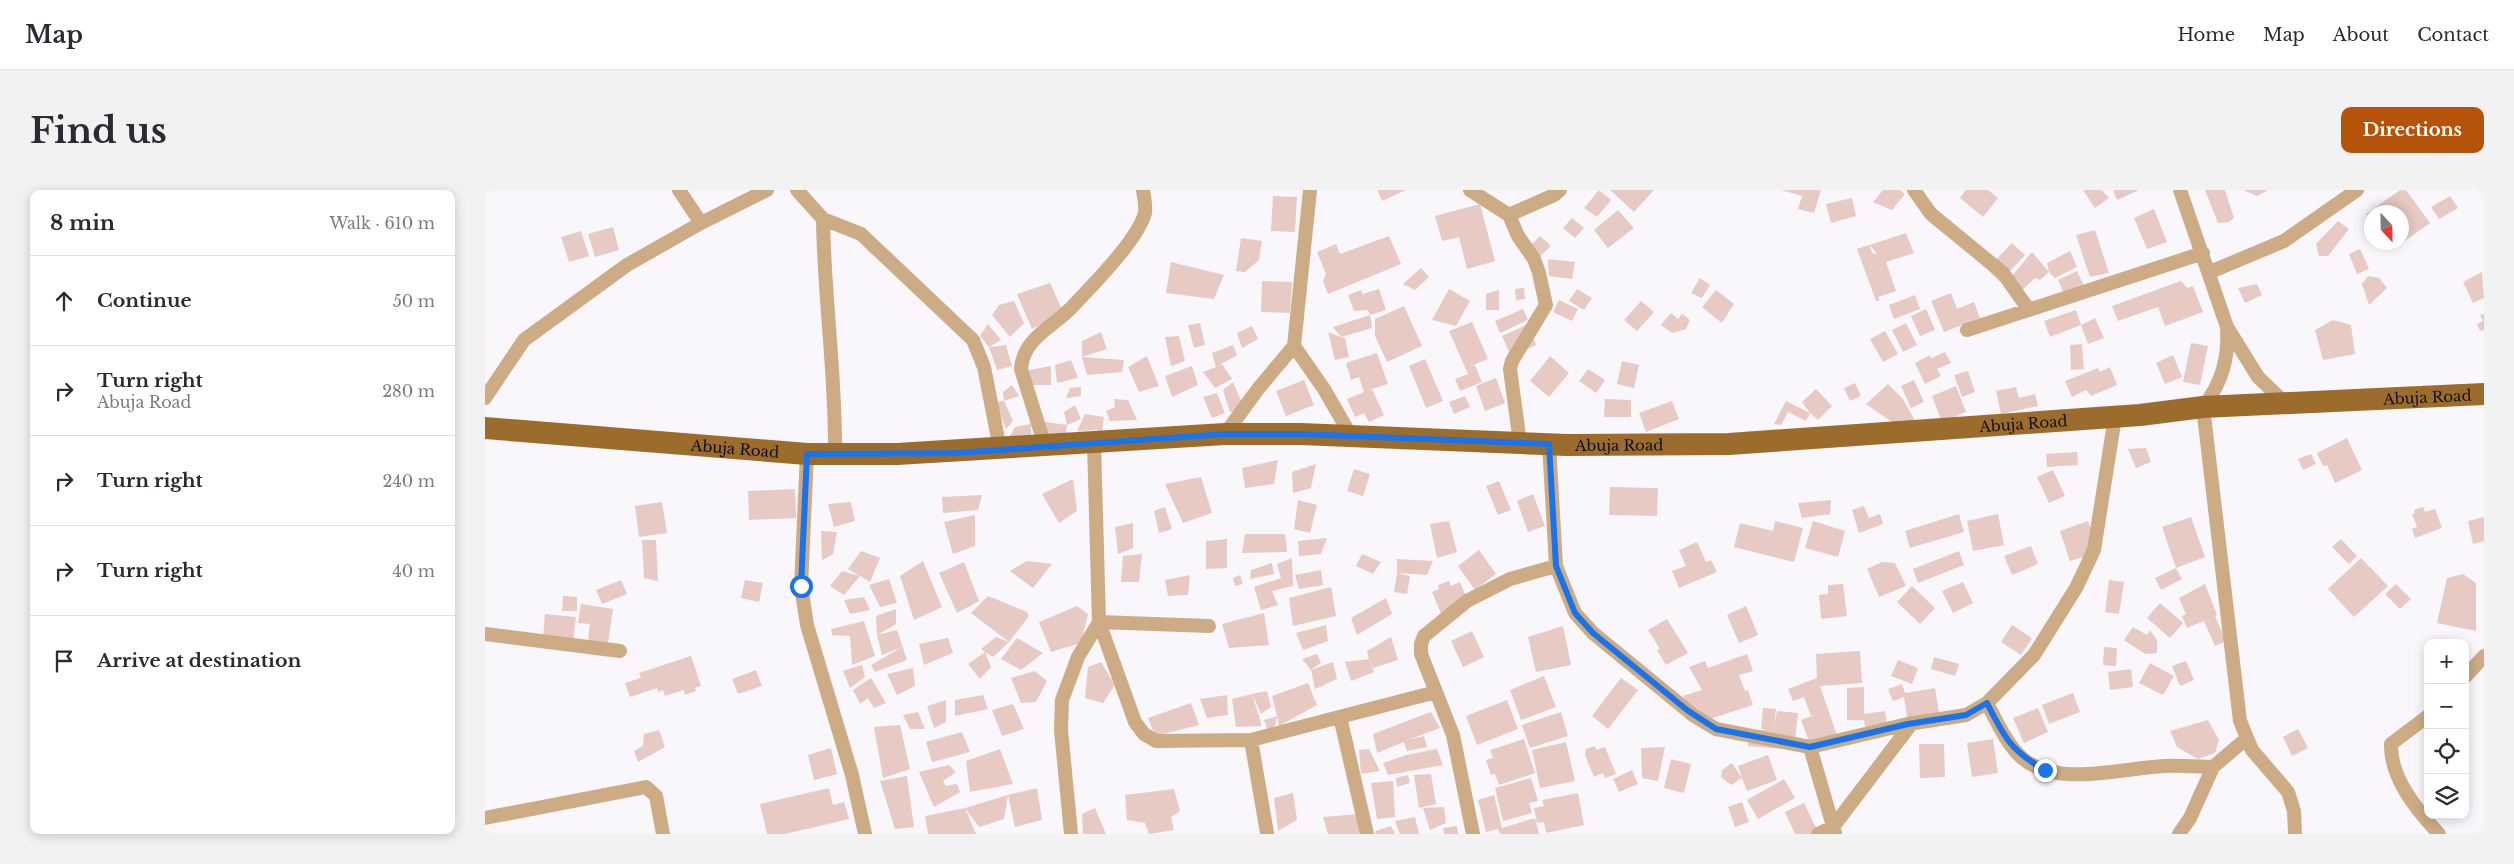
<!DOCTYPE html>
<meta charset="utf-8">
<style>
body{margin:0;font-family:"Libre Baskerville",serif;background:#f2f2f3;color:#2b2b33}
.controls{position:absolute;right:15px;bottom:15px;display:grid;overflow:hidden;border-radius:10px;box-shadow:0 2px 12px #0003}
.controls button{width:45px;height:45px;display:grid;place-items:center;padding:0;border:0;border-bottom:1px solid #e1e1e2;background:#fff;color:#2b2b33;font:25px sans-serif}
.compass{position:absolute;left:1879px;top:15px;width:45px;height:45px;border-radius:50%;background:#fff;box-shadow:0 2px 12px #0003;rotate:158deg}
.stop{position:absolute;width:15px;height:15px;margin:-11px;border:4px solid #1a73e8;border-radius:50%;background:#fff}
.stop.end{background:#1a73e8;border-color:#fff;box-shadow:0 1px 5px #0008}
.list{margin:0;padding:0;list-style:none}
h2{display:flex;justify-content:space-between;align-items:center;height:65px;margin:0;padding:0 20px;font-size:21px}
h2 small{font-size:16px;font-weight:400;color:#7c7c81}
.list li{display:grid;grid-template-columns:32px 1fr auto;gap:15px;align-items:center;box-sizing:border-box;height:90px;padding:0 20px;border-top:1px solid #e1e1e2}
.list b{display:block;font-size:19px;white-space:nowrap}
.list p{margin:0;font-size:16px;white-space:nowrap;color:#7c7c81}
.list em{font-size:16px;font-style:normal;color:#7c7c81}
.icon{flex:none;width:28px;height:28px;fill:none;stroke:currentColor;stroke-width:2;stroke-linecap:round;stroke-linejoin:round}
.map{position:relative;flex:none;width:1999px;height:644px;overflow:hidden;border-radius:10px}
header{display:flex;align-items:center;gap:30px;box-sizing:border-box;height:70px;padding:0 25px;background:#fff;border-bottom:1px solid #e1e1e2}
header strong{font-size:24px}
nav{display:flex;gap:28px;margin-inline-start:auto;font-size:18px}
.intro{display:flex;align-items:center;justify-content:space-between;box-sizing:border-box;height:120px;padding:0 30px}
h1{margin:0;font-size:35px}
.button{padding:12px 22px;border-radius:10px;background:#b45309;color:#fff;font-size:18px;font-weight:700}
main{display:flex;gap:30px;padding:0 30px}
aside{flex:1;background:#fff;border-radius:10px;box-shadow:0 2px 12px #0003}
.map>svg:first-child{display:block}
</style>
<header>
<strong>Map</strong>
<nav><a>Home</a><a>Map</a><a>About</a><a>Contact</a></nav>
</header>
<div class="intro"><h1>Find us</h1><a class="button">Directions</a></div>
<main>
<aside>
<h2>8 min<small>Walk · 610 m</small></h2>
<ul class="list">
<li><svg class="icon" aria-label="ahead" viewBox="0 0 24 24"><path d="M12 20V5M6 11l6-6 6 6"/></svg><div><b>Continue</b></div><em>50 m</em></li>
<li><svg class="icon" aria-label="right" viewBox="0 0 24 24"><path d="M7 20v-9h11M14 6l5 5-5 5"/></svg><div><b>Turn right</b><p>Abuja Road</p></div><em>280 m</em></li>
<li><svg class="icon" aria-label="right" viewBox="0 0 24 24"><path d="M7 20v-9h11M14 6l5 5-5 5"/></svg><div><b>Turn right</b></div><em>240 m</em></li>
<li><svg class="icon" aria-label="right" viewBox="0 0 24 24"><path d="M7 20v-9h11M14 6l5 5-5 5"/></svg><div><b>Turn right</b></div><em>40 m</em></li>
<li><svg class="icon" aria-label="arrive" viewBox="0 0 24 24"><path d="M6 21V4h12l-3 4 3 4H6"/></svg><div><b>Arrive at destination</b></div></li>
</ul>
</aside>
<div class="map">
<svg width="1999" height="644" viewBox="0 0 1999 644">
<rect width="100%" height="100%" fill="#f9f7fc"/>
<path fill="#e6cac3" d="M892 0H921L897 11Z
M1114 0 1126 10 1112 27 1099 18Z
M1125 0H1169L1149 22Z
M1296 0H1336L1329 23 1313 19 1317 6Z
M1398 0H1415L1420 4 1407 20 1388 12Z
M1481 0H1503L1513 8 1498 27 1475 8Z
M1598 0H1617L1624 8 1610 18Z
M1628 0H1654L1632 10Z
M1720 0H1740L1749 28 1744 32 1733 33Z
M1758 0H1783L1772 6Z
M1915 0H1921L1945 33 1907 60 1902 52H1916V22H1886V32L1881 24Z
M788 6 812 7 810 42 786 41Z
M1965 6 1973 18 1954 29 1946 17Z
M1367 8 1371 26 1346 33 1341 14Z
M995 14 1010 71 982 79 974 47 957 51 950 26Z
M1669 19 1682 52 1662 59 1649 28Z
M1133 20 1149 38 1123 58 1109 40Z
M1087 28 1099 38 1090 48 1078 38Z
M1853 31 1864 39 1843 66H1834L1831 54Z
M128 37 134 60 110 67 103 44Z
M1610 40 1624 83 1605 87 1591 45Z
M96 41 104 66 84 72 76 47Z
M1421 43 1429 63 1401 72 1411 101 1393 107 1395 110 1391 111 1372 59 1384 55 1388 64 1392 63 1384 55Z
M904 46 916 74 843 104 838 91 841 84 832 62 851 54 855 64Z
M1055 46 1066 56 1053 68 1043 58Z
M756 48 777 51 774 70 760 82 751 81Z
M1527 53 1540 65 1515 92 1502 79Z
M1875 59 1884 79 1872 84 1864 64Z
M1585 61 1592 77 1570 88 1564 82 1562 73Z
M1547 62 1564 82 1555 90 1550 88 1532 105 1521 93Z
M1063 69 1090 72 1087 89 1064 86Z
M686 72 739 85 729 109 681 103Z
M936 78 944 87 930 100 918 94Z
M1592 81 1602 102 1582 111 1573 90Z
M1997 82 1999 108 1988 113 1978 92Z
M1883 86 1894 88 1902 98 1884 115 1877 94Z
M1215 88 1225 95 1217 108 1206 103Z
M777 91 807 92 805 123 776 122Z
M1696 91 1702 98 1708 96 1718 122 1680 136 1673 117 1633 131 1627 116Z
M565 93 579 124 547 139 532 104Z
M1772 94 1777 105 1760 113 1753 98Z
M1039 98 1040 109 1031 110 1030 99Z
M894 99 901 120 885 125 883 120 869 121 863 105 876 100 879 109 878 104Z
M964 99 985 111 971 136 947 130Z
M1092 99 1107 108 1099 120 1084 111Z
M1014 100V120H1001V104Z
M1231 100 1249 114 1237 133 1217 117Z
M1466 103 1472 119 1489 112 1495 128 1459 142 1446 111Z
M1430 105 1435 119 1409 129 1404 115Z
M1074 110 1093 119 1087 131 1068 122Z
M529 111 539 133 525 147 507 125 514 115Z
M1156 111 1169 122 1152 141 1139 130Z
M919 116 937 156 902 172 890 146V129Z
M1038 119 1043 130 1015 143 1010 131Z
M1441 119 1450 140 1435 146 1426 126Z
M1591 120 1596 135 1565 147 1559 131Z
M1186 123 1193 129 1197 124 1205 130 1201 139 1187 143 1176 135Z
M1999 124V140L1995 141 1992 134 1998 131 1995 125Z
M885 125 887 138 856 147 860 148 864 167 850 170 843 142 856 147 848 137Z
M1610 128 1619 148 1603 154 1596 135Z
M1848 130 1866 135 1870 164 1838 170 1830 140Z
M987 132 1003 169 983 177 990 175 997 192 975 201 970 189 983 184 964 141Z
M715 133 720 155 709 158 703 135Z
M1421 133 1432 155 1418 162 1407 140Z
M503 134 516 150 504 157 521 155 527 176 512 180 504 157 495 146Z
M1043 134 1051 155 1026 166 1017 146Z
M767 136 773 149 757 158 752 143Z
M1400 141 1413 164 1398 172 1385 149Z
M616 142 622 159 597 167 639 170 637 182 602 185 597 167V151Z
M694 146 700 171 686 176 680 147Z
M1706 153 1723 156 1715 195 1698 192Z
M1597 154 1599 179 1586 180 1585 155Z
M748 155 752 165 731 177 737 174 747 189 730 198 718 182 731 177 727 163Z
M1460 162 1466 173 1452 179 1456 186 1440 194 1430 173 1445 165 1446 168Z
M892 163 903 194 887 199 899 225 884 232 879 223 870 227 862 209 879 202 874 187 866 190 861 173Z
M1688 165 1697 187 1680 194 1671 173Z
M662 166 674 196 654 202 643 177Z
M1065 166 1084 183 1064 207 1045 191Z
M940 169 958 211 941 218 924 176Z
M586 170 593 188 572 193 570 175Z
M1137 171 1154 175 1149 198 1132 194Z
M566 176V195H547L544 180Z
M707 176 713 195 687 207 680 186Z
M1625 177 1632 195 1606 206 1601 200 1587 207 1580 191 1613 178 1615 182Z
M1103 179 1120 190 1111 203 1094 191Z
M1483 181 1490 202 1477 207 1469 185Z
M1011 188 1020 213 1000 221 991 196Z
M819 190 829 215 801 226 791 201Z
M1429 190 1439 212 1426 218 1416 196Z
M748 192 759 218 745 222 738 200Z
M1370 193 1376 206 1365 211 1359 198Z
M1403 194 1418 209 1430 231 1414 237 1381 214Z
M527 195 534 206 519 211 528 231 521 239 510 212 519 211 518 202Z
M1471 196 1481 222 1457 232 1447 206Z
M596 197V206L581 208 585 198Z
M1531 197 1534 208 1550 204 1553 216 1516 224 1511 201Z
M1331 199 1347 216 1333 230 1325 223 1321 231 1303 222 1296 235 1289 234 1301 211 1325 223 1317 212Z
M732 203 740 223 727 228 718 207Z
M980 206 985 217 969 224 964 212Z
M629 209 643 210 652 230 625 231 621 221 630 217Z
M1120 209 1146 210V227H1119Z
M1187 211 1194 229 1161 242 1154 223Z
M590 215 596 229 582 235 579 222Z
M600 224 619 227 617 242 613 240 592 241Z
M560 232 582 235 580 247H561Z
M546 234V252L523 249 530 237Z
M1862 248 1877 280 1850 293 1842 275 1838 276 1832 263Z
M1661 258 1666 272 1651 278 1643 259Z
M1592 262 1593 275 1562 277 1561 264Z
M1826 264 1831 274 1818 280 1813 269Z
M793 270 789 294 760 298 757 278Z
M831 274 826 298 808 303 807 282Z
M869 279 885 284 878 306 862 301Z
M1568 280 1580 306 1564 313 1552 287Z
M716 287 727 323 698 333 680 294Z
M588 289 592 321 574 333 557 304Z
M1014 291 1026 320 1013 325 1001 296Z
M1125 297 1173 298 1172 326 1124 325Z
M310 299 311 328 264 330 263 301Z
M1048 304 1060 336 1043 342 1032 311Z
M497 305 493 320 458 323 457 307Z
M813 310 832 315 825 343 809 339Z
M1346 310 1345 324 1317 328 1313 313Z
M177 312 182 343 154 347 150 316Z
M366 312 370 331 349 337 343 314Z
M1379 316 1384 328 1395 324 1398 334 1374 343 1367 320Z
M680 317 687 339 674 343 669 321Z
M1938 317 1940 322 1950 319 1957 338 1930 348 1927 339 1932 337 1927 324 1930 323 1929 320Z
M1474 324 1479 342 1425 358 1420 341Z
M1513 324 1519 355 1488 361 1482 331Z
M490 325V356L468 364 459 332Z
M1706 327 1720 367 1691 378 1697 389 1676 400 1670 388 1691 378 1677 337Z
M1999 327V351L1988 354 1983 331Z
M964 331 972 362 952 368 945 334Z
M1290 331 1318 338 1309 372 1249 357 1255 333 1288 341Z
M1328 331 1360 341 1353 367 1320 358Z
M1603 331 1614 362 1585 371 1575 341Z
M648 333V358L633 364 630 337Z
M336 341 352 342 348 364 337 370Z
M760 344H800L802 362 757 363Z
M842 348 836 364 814 366 813 351Z
M742 349V378L721 379V351Z
M1856 349 1872 366 1864 374 1847 357Z
M157 350H171L173 391 159 388Z
M1212 352 1221 372 1226 370 1232 382 1194 398 1187 381 1201 376 1194 360Z
M1546 356 1553 374 1527 385 1519 366Z
M994 360 1011 384 990 400 973 376Z
M376 361 395 368 385 392 375 386 359 405 345 396 357 381 375 386 363 379Z
M1474 361 1479 375 1433 393 1428 379Z
M657 364 654 392H636L638 366Z
M877 364 896 372 888 384 871 376Z
M807 368 808 396 787 401 793 415 776 420 769 397 796 388 792 374Z
M1876 368 1903 396 1869 427 1843 399Z
M912 369 948 371 942 385 912 383Z
M438 371 457 417 429 430 415 386Z
M542 371 567 374 548 398 525 381Z
M479 372 494 411 472 423 454 383Z
M1397 372 1410 373 1421 396 1394 407 1382 379Z
M787 373 789 384 765 389 766 380Z
M836 380 838 395 814 399 810 385Z
M912 383 925 386 922 404 909 402Z
M1978 384 1991 393V441L1952 433 1962 388Z
M705 385 703 405 683 406 680 390Z
M755 385 758 394 750 396 748 388Z
M404 389 412 413 395 417 384 395Z
M136 390 142 404 117 414 111 400Z
M260 390 278 393 274 412 256 408Z
M1624 390 1639 392 1634 424 1620 422Z
M964 391 966 396 975 392 985 416 959 431 947 402 954 399 953 395Z
M1478 392 1488 413 1468 423 1457 401Z
M1358 394 1362 426 1336 429 1334 405 1343 404V395Z
M1720 394 1732 425 1730 426 1741 451 1730 456 1719 431 1702 438 1697 426 1701 424 1694 408Z
M1911 394 1926 409 1915 419 1900 404Z
M1427 396 1450 418 1435 434 1412 412Z
M846 397 851 426 808 436 804 408Z
M78 406 92 407V421H77Z
M503 406 542 422 544 426 524 452 508 467 500 462 506 477 495 489 483 474 500 462 496 459 511 447 524 452 486 423Z
M379 407 385 420 365 424 359 410Z
M901 408 907 424 872 445 866 428Z
M1675 413 1698 433 1685 448 1662 428Z
M96 414 128 419 123 453 103 450 105 434 93 433Z
M592 416 603 424 596 453 566 462 554 432Z
M1261 416 1273 445 1254 453 1242 425Z
M411 419V434L392 445 391 426Z
M779 423 784 455 744 458 737 434Z
M60 424 91 427 88 452 58 449Z
M1182 429 1203 463 1181 475 1172 460 1175 459 1163 440Z
M379 431 390 466 367 475 365 446 347 445 346 439Z
M841 435 843 451 818 460 811 443Z
M1527 435 1547 448 1536 465 1516 452Z
M1078 436 1086 475 1051 482 1043 447Z
M1648 437 1662 445 1665 440 1672 450V463L1660 464 1639 450Z
M412 440 422 470 390 482 386 475 417 457 397 465 392 445Z
M987 441 999 467 978 477 966 451Z
M906 447 913 470 888 478 884 470 889 482 866 491 860 472 884 469 882 461Z
M463 448 468 463 439 475 434 454Z
M532 448 558 463 536 480 516 469Z
M1619 457 1632 458 1631 476 1618 475Z
M1375 461 1377 493 1335 496 1355 554 1329 564 1316 530 1335 523 1326 526 1319 507 1308 511 1303 499 1332 488 1331 464Z
M832 464 836 473 826 480 848 472 852 489 830 499 826 480 817 469Z
M1262 464 1268 481 1254 485 1260 501 1263 500 1268 515 1213 533 1202 520 1198 506 1217 500 1204 477 1220 471 1223 478Z
M206 466 216 496 210 498 211 501 200 505 199 500 180 506 178 500 173 502 172 498 145 507 140 493 156 488 154 483Z
M1449 467 1474 474 1470 486 1446 479Z
M1413 470 1433 478 1427 494 1406 486Z
M1701 471 1709 490 1695 496 1687 476Z
M616 472 630 495 618 513 600 508 603 477Z
M1665 473 1689 486 1678 505 1654 493Z
M377 475 380 487 365 498 358 481Z
M428 478 430 496 412 505 402 484Z
M1646 479 1648 497 1625 500 1623 482Z
M271 480 277 496 253 504 247 489Z
M550 481 562 491 551 512 536 513 526 488Z
M1059 486 1071 517 1036 530 1025 500Z
M386 488 401 513 389 518 383 508 375 514 368 500Z
M1136 488 1153 500 1123 539 1107 526Z
M823 493 832 515 794 536 792 526 790 536 783 541 779 530 792 526 787 506Z
M1417 494 1420 503 1450 498 1455 528 1423 534 1419 507 1408 511 1403 499Z
M1379 497V524L1400 521 1403 541 1381 544 1379 530H1362V498Z
M782 501 786 517 776 524 767 504Z
M1588 503 1595 522 1564 534 1557 515Z
M767 504 777 536 751 537 747 509Z
M498 505 503 519 470 526V510Z
M742 505 743 525 722 528 715 509Z
M461 510V532L449 538 442 516Z
M1022 510 1033 539 992 555 981 526Z
M706 513 714 535 670 546 663 528Z
M528 514 539 539 517 546 507 520Z
M1278 518 1291 519 1289 536 1292 521 1313 523 1309 560 1263 556 1265 540H1282L1276 539Z
M1553 518 1563 542 1539 553 1528 528Z
M433 522 440 539H425L418 525Z
M946 522 955 538 923 550 939 546 942 557 922 561 919 552 892 563 888 544Z
M1076 522 1083 546 1045 558 1037 535Z
M1723 530 1734 550 1730 563 1713 569 1692 557 1685 541Z
M415 535 425 579 398 588 389 537Z
M1813 539 1823 558 1807 566 1798 547Z
M174 540 180 557 153 572 149 561 158 556 159 544Z
M477 542 485 562 447 572 441 552Z
M1039 549 1050 583 1014 595 1010 584 1006 585 1001 570 1008 568 1005 560Z
M1508 549 1513 583 1487 587 1482 553Z
M1081 552 1090 591 1055 598 1047 560Z
M1434 554H1459L1460 587 1435 588Z
M1110 556 1111 560 1120 557 1131 584 1120 588 1118 583 1109 587 1100 565 1101 559Z
M1180 557 1173 591 1157 588 1156 558Z
M346 558 352 584 329 590 323 565Z
M515 559 528 594 485 602 481 571Z
M884 559 895 581 876 584 874 560Z
M952 559 958 575 903 585 898 573 921 565Z
M1283 565 1292 590 1262 601 1257 588 1246 595 1236 587 1237 580 1247 573 1257 588 1253 576Z
M1186 569 1206 574 1199 603 1179 598Z
M464 575 471 582 458 591 461 596 472 594 475 602 449 617 434 582Z
M1147 580 1153 594 1134 602 1128 589Z
M946 584 951 614 934 618 929 585Z
M923 585 925 593 912 597 911 588Z
M422 586 429 637 410 639 395 591Z
M1046 588 1053 611 1044 613 1047 623 1018 631 1010 598Z
M1299 589 1310 608 1273 629 1262 610Z
M908 591 910 627 892 629 886 593Z
M344 598 348 615 359 612 364 629 300 644H282L275 614Z
M552 598 557 630 530 637 523 605 519 629 494 637 480 618 491 644H443L440 626 480 618 523 605Z
M689 599 695 621 686 627 689 640 664 644 660 633 642 630 640 605Z
M808 603 812 630 793 641 789 608Z
M1093 603 1099 635 1061 643 1059 632 1052 633 1049 618 1059 616 1057 610Z
M1009 605 1017 638 1050 628 1054 644H1015L1013 639 1001 642 993 610Z
M1257 612 1264 632 1250 637 1243 617Z
M1319 613 1334 644H1310L1300 622Z
M959 617 961 633 945 640 938 618Z
M610 618 621 644H598L597 624Z
M874 624 877 644H843L838 627Z
M930 627 934 644H915L910 631Z
M906 636 910 644H890L891 641Z
M972 636 973 644H959L958 638Z"/>
<g fill="none" stroke-linecap="round" stroke-linejoin="round">
<path stroke="#cdab84" stroke-width="14" d="M194 0 216 33
M312 0 338 29 376 44 488 150 499 177 515 259
M985 0 1024 25 1033 46 1049 69 1054 83 1061 115 1027 171 1025 179 1035 253
M1429 0 1446 24 1518 83 1544 120
M1695 0 1742 137 1773 187 1801 214
M1024 25 1069 5 1075 0
M338 29C339 108 351 185 350 264
M1725 82 1799 51 1872 0
M1742 137C1744 168 1737 193 1718 217L1755 531 1767 560 1803 602 1809 621 1810 644
M1482 140 1718 63
M809 156 839 199 866 246
M0 208 39 150 142 75 216 33 282 0
M740 244 773 199 809 156 825 0
M1064 254 1071 376 1090 423 1108 443 1208 525 1231 539 1325 557 1423 534 1481 525 1502 513 1549 465 1591 398 1609 360 1630 227
M560 256 536 179C538 149 566 138 585 119 605 98 653 50 660 23 661 16 659 7 658 0
M322 264 316 396 322 435 367 585 380 644
M724 436 614 432 650 532 659 544 671 551 766 550 951 502
M0 444 135 461
M1980 487 1999 466
M1502 513C1512 532 1521 553 1537 568 1572 598 1637 578 1679 576 1695 575 1712 577 1728 577
M1943 526 1906 554C1905 588 1932 620 1954 644
M855 527 882 644
M766 550 782 643
M1325 557 1350 643
M0 628 161 597 171 606 178 644
M586 644 576 540 577 510 593 467 614 432 609 252
M988 644 968 545 936 464V454L939 446 982 411 1025 389 1071 376
M1333 644 1348 637 1427 533
M1694 644 1705 628 1728 577 1762 548"/>
<path stroke="#9c6c2d" stroke-width="22" id="s1" d="M0 238 322 264H412L740 244H816L1082 255 1244 254 1655 225 1718 217 1999 204"/>
</g>
<g fill="none" stroke-linecap="round" stroke-linejoin="round">
<path stroke="#1a73e8" stroke-width="6" d="M316 396 322 264 471 263 740 244H816L1064 254 1071 376 1090 423 1108 443 1202 520 1231 539 1325 557 1423 534 1481 525 1502 513C1519 547 1526 561 1560 580"/>
</g>
<g text-anchor="middle" dominant-baseline="central" stroke-width="4" stroke-linejoin="round" paint-order="stroke">
<g font-size="15" fill="#120f17" stroke="#fff">
<text stroke="none"><textPath href="#s1" startOffset="1946">Abuja Road</textPath></text>
<text stroke="none"><textPath href="#s1" startOffset="1541">Abuja Road</textPath></text>
<text stroke="none"><textPath href="#s1" startOffset="1136">Abuja Road</textPath></text>
<text stroke="none"><textPath href="#s1" startOffset="251">Abuja Road</textPath></text>
</g>
</g>
</svg>
<div class="controls">
<button>+</button>
<button>−</button>
<button><svg class="icon" aria-label="locate" viewBox="0 0 24 24"><circle cx="12" cy="12" r="6"/><path d="M12 2v4M12 18v4M2 12h4M18 12h4"/></svg></button>
<button><svg class="icon" aria-label="layers" viewBox="0 0 24 24"><path d="M12 4l9 5-9 5-9-5zM3 14l9 5 9-5"/></svg></button>
</div>
<svg class="compass" viewBox="-18 -18 36 36"><path d="M0-13l5 13h-10z" fill="#e53935"/><path d="M0 13l5-13h-10z" fill="#7c7c81"/></svg>
<div class="stop" style="left:316px;top:396px"></div>
<div class="stop end" style="left:1560px;top:580px"></div>
</div>
</main>
